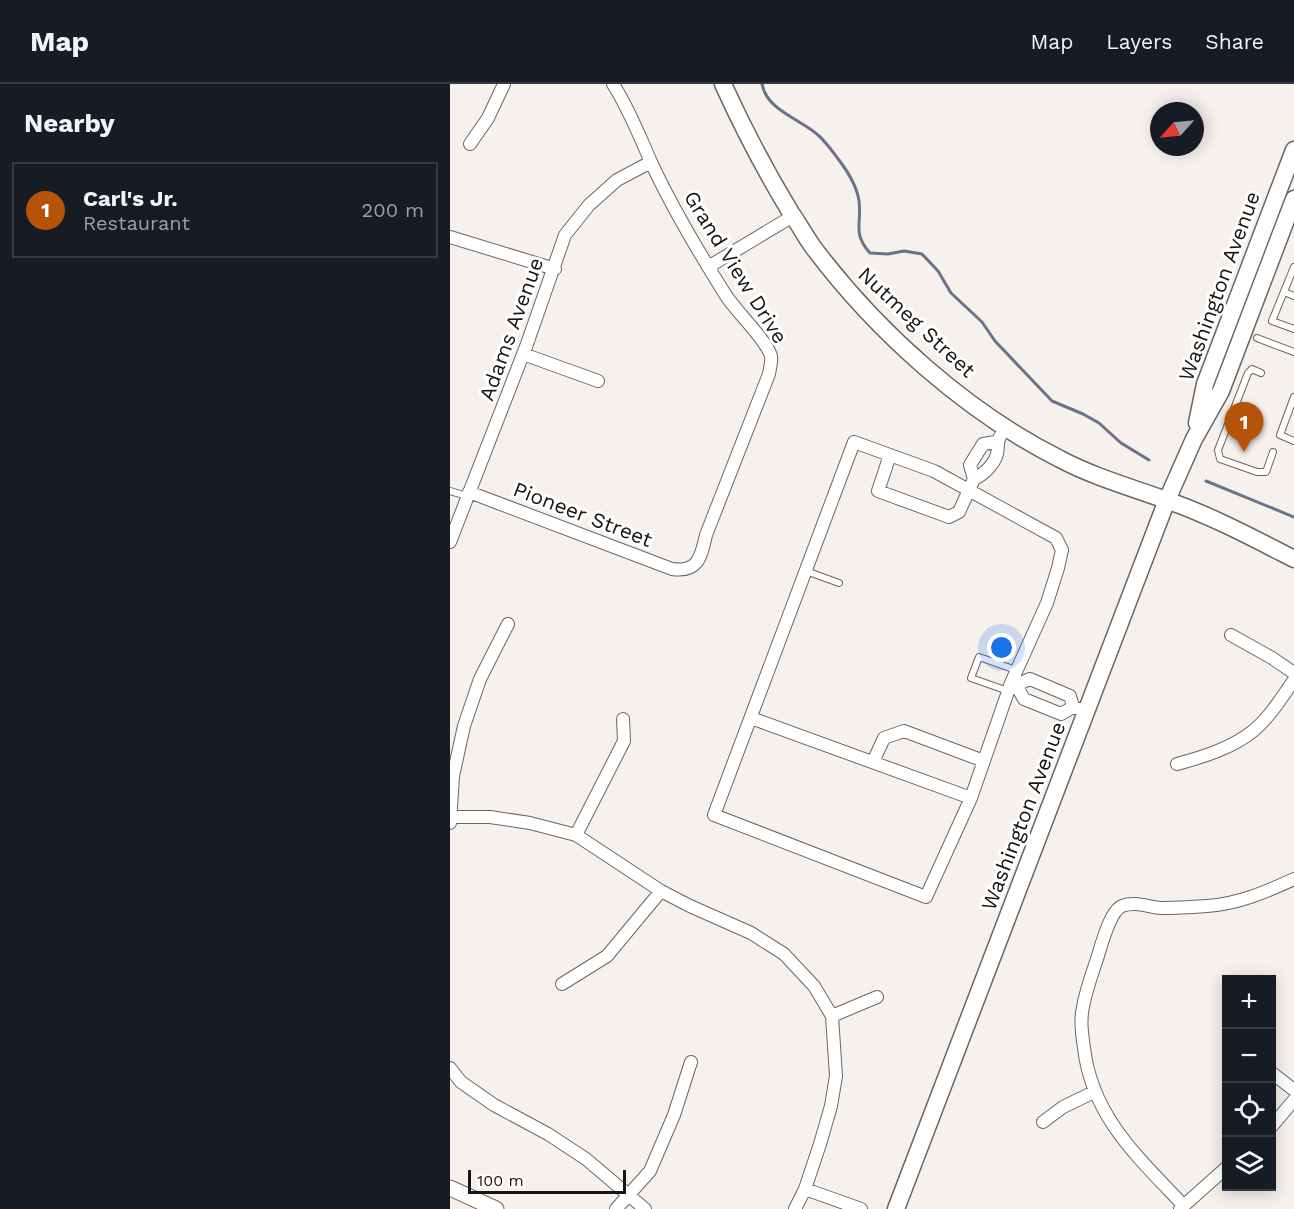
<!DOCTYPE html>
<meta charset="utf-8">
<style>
body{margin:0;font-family:"Work Sans",sans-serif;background:#242831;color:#f1f3f6}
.controls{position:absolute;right:18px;bottom:18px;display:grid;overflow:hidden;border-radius:0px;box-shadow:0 3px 15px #0003}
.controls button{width:54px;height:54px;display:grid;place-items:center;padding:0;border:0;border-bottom:2px solid #363941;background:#171b24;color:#f1f3f6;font:30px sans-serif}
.compass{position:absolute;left:700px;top:18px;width:54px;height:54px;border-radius:50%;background:#171b24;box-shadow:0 3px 15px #0003;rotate:243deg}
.scale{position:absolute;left:18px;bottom:15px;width:158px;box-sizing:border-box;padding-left:6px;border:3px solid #171513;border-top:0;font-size:16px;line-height:21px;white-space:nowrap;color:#171513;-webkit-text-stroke:4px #fff;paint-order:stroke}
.you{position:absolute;left:552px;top:564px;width:21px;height:21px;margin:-15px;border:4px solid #fff;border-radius:50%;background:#1a73e8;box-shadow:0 0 0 9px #1a73e833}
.badge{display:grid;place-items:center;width:39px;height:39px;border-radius:50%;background:#b45309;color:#fff;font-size:20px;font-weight:700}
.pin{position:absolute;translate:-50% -50px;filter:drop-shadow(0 2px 3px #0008)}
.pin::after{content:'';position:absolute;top:32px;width:21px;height:18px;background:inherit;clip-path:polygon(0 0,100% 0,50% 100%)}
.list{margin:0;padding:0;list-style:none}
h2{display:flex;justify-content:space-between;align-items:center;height:78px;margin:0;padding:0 24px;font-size:26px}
h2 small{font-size:20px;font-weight:400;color:#9ea1a6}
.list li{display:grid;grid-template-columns:39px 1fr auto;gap:18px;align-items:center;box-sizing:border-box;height:96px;margin:0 12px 12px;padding:0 12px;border:2px solid #363941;border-radius:0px}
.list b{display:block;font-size:22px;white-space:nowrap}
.list p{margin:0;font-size:20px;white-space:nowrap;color:#9ea1a6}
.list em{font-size:20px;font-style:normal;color:#9ea1a6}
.icon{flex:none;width:33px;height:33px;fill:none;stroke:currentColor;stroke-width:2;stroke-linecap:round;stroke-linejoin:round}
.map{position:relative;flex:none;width:844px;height:1125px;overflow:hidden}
header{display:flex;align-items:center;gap:36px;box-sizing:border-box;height:84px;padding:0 30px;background:#171b24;border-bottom:2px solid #363941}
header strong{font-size:28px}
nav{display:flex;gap:33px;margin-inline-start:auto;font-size:21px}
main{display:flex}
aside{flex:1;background:#171b24}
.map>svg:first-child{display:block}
</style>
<header>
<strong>Map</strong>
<nav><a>Map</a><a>Layers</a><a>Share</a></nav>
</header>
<main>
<aside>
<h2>Nearby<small></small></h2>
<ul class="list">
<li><span class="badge">1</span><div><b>Carl's Jr.</b><p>Restaurant</p></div><em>200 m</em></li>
</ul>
</aside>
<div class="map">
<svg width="844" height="1125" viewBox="0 0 844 1125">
<rect width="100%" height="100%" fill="#f7f1ed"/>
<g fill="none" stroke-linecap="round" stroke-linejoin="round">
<path stroke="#6a7489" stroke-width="3" d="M312 0C317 27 351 35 368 51 376 58 383 68 389 76 398 88 407 102 409 117 412 140 402 149 420 169L438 170 454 167 472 170 488 187 501 209 532 238 545 257 602 317 633 330 649 339 671 359 699 376
M756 397 844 433"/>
<g stroke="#6b6662" stroke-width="8">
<path id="service" d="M844 183 822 237 844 245
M834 208 844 212
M807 254 844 268
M811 289 802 285 798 289 768 366 770 375 807 388H816L823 368
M844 313 830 351 844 357
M0 407 17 412
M356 487 389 499
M558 607 521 594 529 573 566 586"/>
</g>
<g stroke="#6b6662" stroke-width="14">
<path id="minor" d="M20 60 38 34 54 0
M0 153 105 185
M258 183 343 132
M73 270 148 297
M404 358 484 387 606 454 612 466 608 484 597 519 561 599 521 714 476 813 264 731Z
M440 371 428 407 499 433 509 428 524 395 520 381 533 360 546 358
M524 395C533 391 544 381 547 370 549 362 546 358 551 351
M19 408 222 485C248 489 251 473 256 451L319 290C320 284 322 277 321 272 316 255 286 228 275 210 248 167 222 124 201 78 189 51 179 25 163 0
M0 458 77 260 115 151 139 121 167 96 201 78
M781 551 822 574 844 589
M561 599 566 601 574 615 611 630 623 623 637 627
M566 601 580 595 620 612 623 623
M301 634 521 714
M423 678 434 654 454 647 534 677
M727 680C753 673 782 664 803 647 820 633 832 613 844 596
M1 733H40L80 739 126 751 211 807 240 822 301 849 334 870 364 902 382 932 386 992 381 1022 370 1060 355 1105 345 1125
M0 739 3 692 14 642 30 595 58 540
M126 751 174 657 173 635
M112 900 157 872 211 807
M382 932 427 913
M0 984 11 998 44 1021 98 1050 136 1075 195 1125
M822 989 844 1006
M593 1038 613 1023 644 1008
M822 1042 844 1016
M355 1105 411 1125
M734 1122C689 1074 642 1033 634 964 632 950 630 936 633 923 636 906 642 890 647 875 651 862 660 827 672 822 685 817 698 823 712 824 727 824 743 823 757 822 788 820 816 808 844 795
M166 1125 200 1087 224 1031 241 978
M730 1125 776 1084"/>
</g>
<g stroke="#6b6662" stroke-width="17">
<path id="tertiary" d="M0 1104 46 1125"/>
</g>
<g stroke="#6b6662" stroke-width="19">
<path id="secondary" d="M273 0C293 44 316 88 341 129 349 140 355 152 363 163 426 247 516 328 610 375 644 393 680 403 716 416 760 431 803 454 844 475
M747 339 755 300 844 66
M446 1125 717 416 744 355 771 307 844 115"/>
</g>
<use href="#service" stroke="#fff" stroke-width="6"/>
<use href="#minor" stroke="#fff" stroke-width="12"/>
<use href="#tertiary" stroke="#fff" stroke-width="15"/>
<use href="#secondary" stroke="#fff" stroke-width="16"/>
</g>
<g text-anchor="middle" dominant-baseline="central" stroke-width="6" stroke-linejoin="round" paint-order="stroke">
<g font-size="21" fill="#171513" stroke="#fff">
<text transform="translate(286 183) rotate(58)">Grand View Drive</text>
<text transform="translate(769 202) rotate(-70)">Washington Avenue</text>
<text transform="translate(467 238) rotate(43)">Nutmeg Street</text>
<text transform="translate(61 245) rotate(-70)">Adams Avenue</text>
<text transform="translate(133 430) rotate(21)">Pioneer Street</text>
<text transform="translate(573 732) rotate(-69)">Washington Avenue</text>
</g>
</g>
</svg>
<div class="controls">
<button>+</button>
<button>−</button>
<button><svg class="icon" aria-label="locate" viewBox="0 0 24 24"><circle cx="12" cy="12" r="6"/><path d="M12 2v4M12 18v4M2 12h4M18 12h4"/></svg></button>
<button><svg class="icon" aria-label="layers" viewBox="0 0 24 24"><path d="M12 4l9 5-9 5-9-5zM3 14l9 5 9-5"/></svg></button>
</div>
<svg class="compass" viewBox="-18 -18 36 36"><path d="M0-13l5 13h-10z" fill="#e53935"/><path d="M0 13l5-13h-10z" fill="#9ea1a6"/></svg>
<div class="scale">100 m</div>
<div class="you"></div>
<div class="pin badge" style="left:794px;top:368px">1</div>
</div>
</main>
